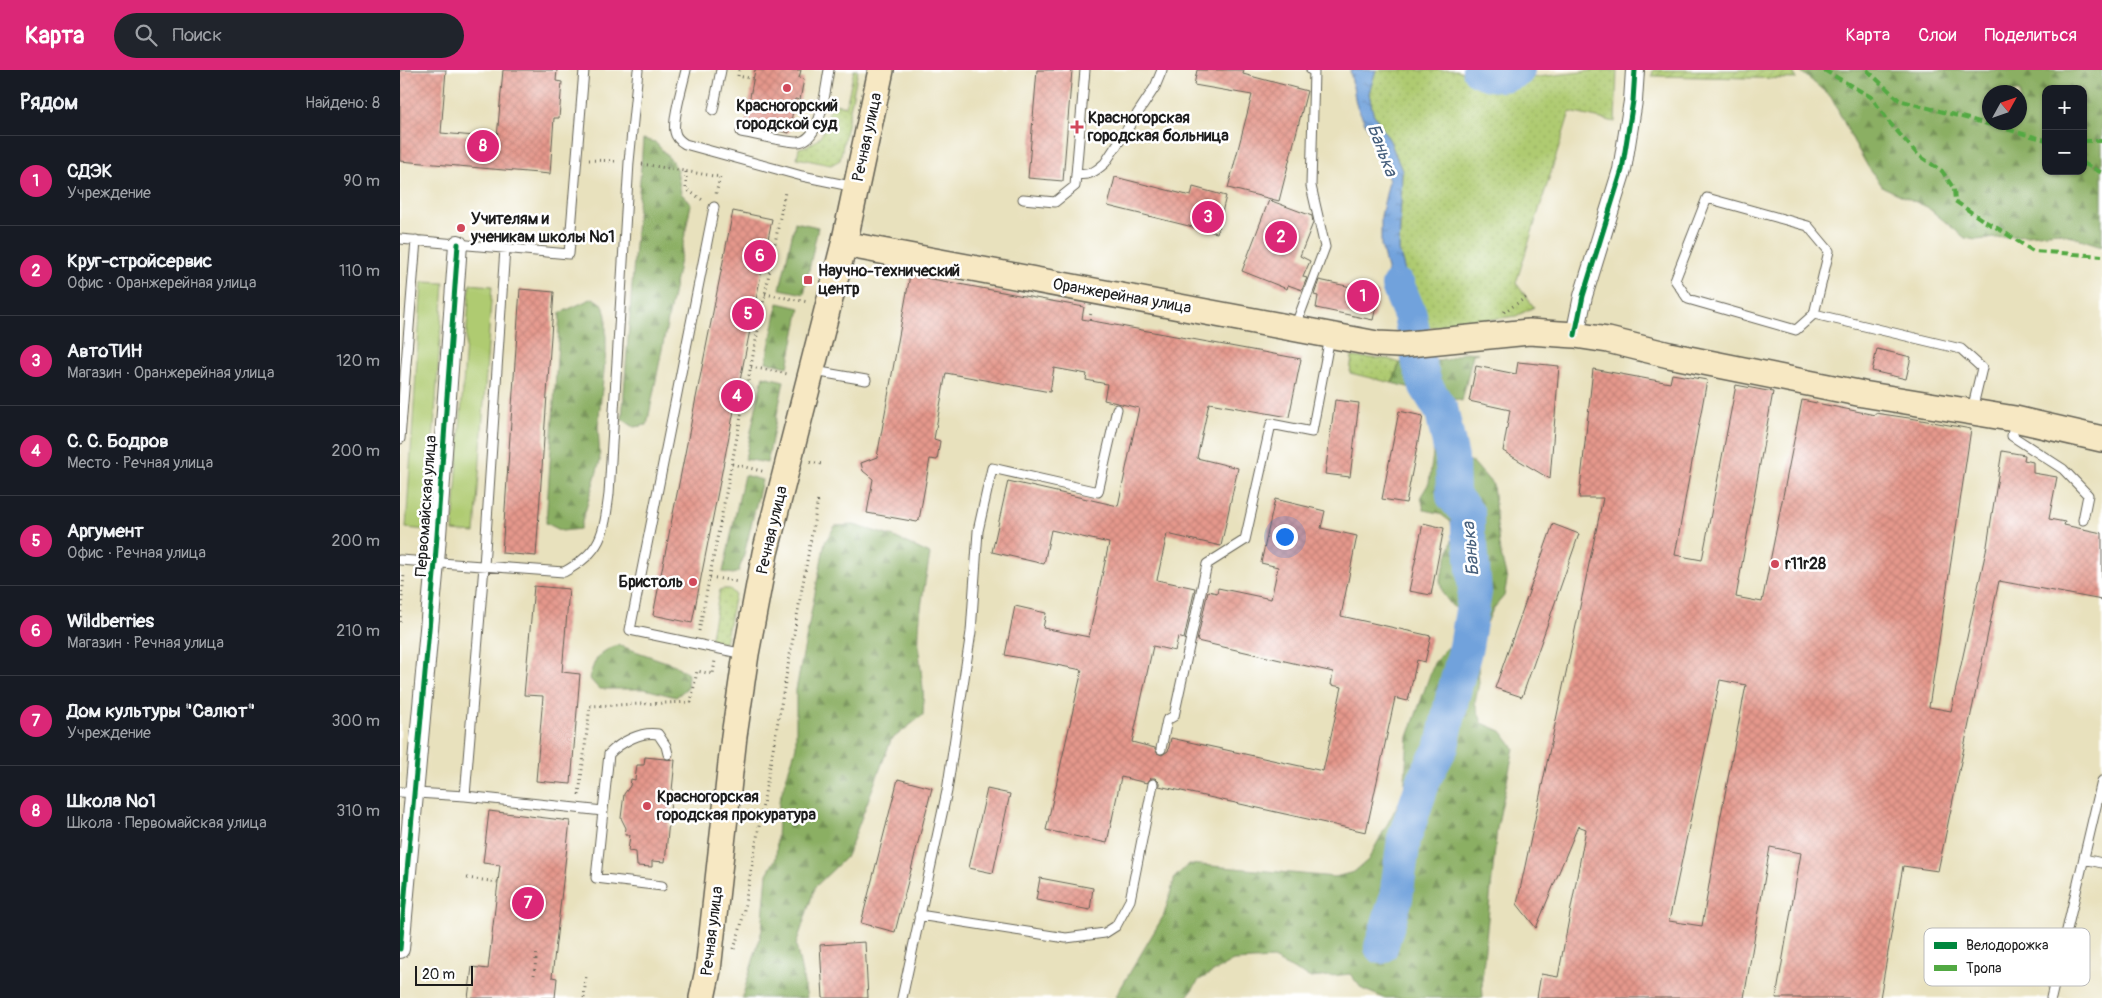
<!DOCTYPE html>
<html lang="ru">
<meta charset="utf-8">
<style>
body{margin:0;font-family:Pangolin,sans-serif;background:#20242c;color:#f1f3f6}
.controls{position:absolute;right:15px;top:15px;display:grid;overflow:hidden;border-radius:10px;box-shadow:0 1px 4px #0004}
.controls button{width:45px;height:45px;display:grid;place-items:center;padding:0;border:0;border-bottom:1px solid #363941;background:#171b24;color:#f1f3f6;font:25px sans-serif}
.compass{position:absolute;left:1582px;top:15px;width:45px;height:45px;border-radius:50%;background:#171b24;box-shadow:0 1px 4px #0004;rotate:50deg}
.scale{position:absolute;left:15px;bottom:12px;width:58px;box-sizing:border-box;padding-left:5px;border:2px solid #1c1c1c;border-top:0;font-size:14px;line-height:18px;white-space:nowrap;color:#1c1c1c;-webkit-text-stroke:4px #fff;paint-order:stroke}
.you{position:absolute;left:884px;top:466px;width:18px;height:18px;margin:-12px;border:4px solid #fff;border-radius:50%;background:#1a73e8;box-shadow:0 0 0 8px #1a73e833}
.badge{display:grid;place-items:center;width:32px;height:32px;border-radius:50%;background:#db2777;color:#fff;font-size:16px;font-weight:700}
.pin{position:absolute;translate:-50% -50%;border:2px solid #fff;box-shadow:0 1px 5px #0006}
.list{margin:0;padding:0;list-style:none}
h2{display:flex;justify-content:space-between;align-items:center;height:65px;margin:0;padding:0 20px;font-size:21px}
h2 small{font-size:16px;font-weight:400;color:#9ea1a6}
.list li{display:grid;grid-template-columns:32px 1fr auto;gap:15px;align-items:center;box-sizing:border-box;height:90px;padding:0 20px;border-top:1px solid #363941}
.list b{display:block;font-size:19px;white-space:nowrap}
.list p{margin:0;font-size:16px;white-space:nowrap;color:#9ea1a6}
.list em{font-size:16px;font-style:normal;color:#9ea1a6}
.icon{flex:none;width:28px;height:28px;fill:none;stroke:currentColor;stroke-width:2;stroke-linecap:round;stroke-linejoin:round}
.map{position:relative;flex:none;width:1702px;height:928px;overflow:hidden}
header{display:flex;align-items:center;gap:30px;box-sizing:border-box;height:70px;padding:0 25px;background:#db2777;color:#fff}
header strong{font-size:24px}
nav{display:flex;gap:28px;margin-inline-start:auto;font-size:18px}
.search{width:350px;height:45px;background:#20242c;display:flex;align-items:center;gap:12px;box-sizing:border-box;padding:0 18px;border-radius:28px;color:#9ea1a6;font-size:19px}
main{display:flex}
aside{flex:1;background:#171b24}
.map>svg:first-child{display:block}
</style>
<header>
<strong>Карта</strong>
<div class="search"><svg class="icon" aria-label="search" viewBox="0 0 24 24"><circle cx="10" cy="10" r="6"/><path d="M15 15l6 6"/></svg>Поиск</div>
<nav><a>Карта</a><a>Слои</a><a>Поделиться</a></nav>
</header>
<main>
<aside>
<h2>Рядом<small>Найдено: 8</small></h2>
<ul class="list">
<li><span class="badge">1</span><div><b>СДЭК</b><p>Учреждение</p></div><em>90 m</em></li>
<li><span class="badge">2</span><div><b>Круг-стройсервис</b><p>Офис · Оранжерейная улица</p></div><em>110 m</em></li>
<li><span class="badge">3</span><div><b>АвтоТИН</b><p>Магазин · Оранжерейная улица</p></div><em>120 m</em></li>
<li><span class="badge">4</span><div><b>С. С. Бодров</b><p>Место · Речная улица</p></div><em>200 m</em></li>
<li><span class="badge">5</span><div><b>Аргумент</b><p>Офис · Речная улица</p></div><em>200 m</em></li>
<li><span class="badge">6</span><div><b>Wildberries</b><p>Магазин · Речная улица</p></div><em>210 m</em></li>
<li><span class="badge">7</span><div><b>Дом культуры &quot;Салют&quot;</b><p>Учреждение</p></div><em>300 m</em></li>
<li><span class="badge">8</span><div><b>Школа №1</b><p>Школа · Первомайская улица</p></div><em>310 m</em></li>
</ul>
</aside>
<div class="map">
<svg width="1702" height="928" viewBox="0 0 1702 928">
<defs>
<pattern id="grass-dots" width="8" height="8" patternUnits="userSpaceOnUse" patternTransform="scale(1.25)"><rect width="8" height="8" fill="#afcb71"/><path d="M2 2h.1M6 6h.1" fill="none" stroke="#96ae61" stroke-width="1.8" stroke-linecap="round"/></pattern>
<pattern id="forest-firs" width="22" height="20" patternUnits="userSpaceOnUse" patternTransform="scale(1.25)"><rect width="22" height="20" fill="#8baf63"/><path d="M5 1l3.5 6h-7zM16 11l3.5 6h-7z" fill="#718e51"/></pattern>
<pattern id="garden-furrows" width="10" height="10" patternUnits="userSpaceOnUse" patternTransform="scale(1.25)"><rect width="10" height="10" fill="#afcb71"/><path d="M-1 1l2-2M0 10L10 0M9 11l2-2" fill="none" stroke="#96ae61"/></pattern>
<pattern id="water-ripples" width="26" height="14" patternUnits="userSpaceOnUse" patternTransform="scale(1.25)"><rect width="26" height="14" fill="#71a2dc"/><path d="M2 4q2-2 4 0t4 0M15 11q2-2 4 0t4 0" fill="none" stroke="#5c83b2"/></pattern>
<pattern id="building-cross-hatch" width="8" height="8" patternUnits="userSpaceOnUse" patternTransform="scale(1.25)"><rect width="8" height="8" fill="#e5988c"/><path d="M0 0l8 8M0 8l8-8" fill="none" stroke="#c48278"/></pattern>
</defs>
<rect width="100%" height="100%" fill="#fff"/>
<filter id="ink" filterUnits="userSpaceOnUse"><feTurbulence type="fractalNoise" baseFrequency=".02" numOctaves="2"/><feDisplacementMap in="SourceGraphic" scale="10" xChannelSelector="R" yChannelSelector="G"/><feConvolveMatrix kernelMatrix="1 2 1 2 8 2 1 2 1" color-interpolation-filters="sRGB"/></filter>
<filter id="wash" filterUnits="userSpaceOnUse"><feTurbulence type="fractalNoise" baseFrequency=".0096" numOctaves="4" result="noise"/><feDisplacementMap in="SourceGraphic" scale="20" xChannelSelector="R" yChannelSelector="G"/><feGaussianBlur stdDeviation="1.12" result="paint"/><feColorMatrix in="noise" values="0 0 0 0 0 0 0 0 0 0 0 0 0 0 0 0 0 1.4 0 .05"/><feComposite in="paint" operator="in"/></filter>
<g filter="url(#wash)">
<rect width="100%" height="100%" fill="#e8e1bd"/>
<path fill="url(#grass-dots)" stroke="#667446" d="M454 0H458L440 90 431 95 397 88 399 78C435 70 420 45 435 34L446 36Z
M976 0H1057L1079 9H1121L1199 0H1217L1215 52 1170 42 1116 213 1134 237 1116 246 1019 259 1013 230 999 181 1002 101 990 71 973 43 969 23Z
M952 287 988 289 1000 293 992 313 950 303Z
M322 519H330L335 524 325 573 310 571 320 520Z"/>
<path fill="url(#forest-firs)" stroke="#546640" fill-rule="evenodd" d="M1399 0H1702V176L1658 162 1576 170 1565 168 1527 137 1483 117 1468 97 1454 72 1431 27ZM1646 19H1683V101H1646ZM1590 22H1620V52H1590Z
M243 69 255 72 271 90 277 100 281 123 291 134 247 355 234 357 222 349Z
M395 152 418 157 404 224 380 219Z
M193 228 203 235 206 246V282L198 356 200 391 180 459 162 461 146 453 160 243Z
M378 233 400 238 388 297 366 292Z
M1065 282 1078 283 1073 284 1062 331 992 313 1000 293 1046 290Z
M363 306 384 311 367 393 345 389Z
M1035 369 1049 374 1059 386 1074 393 1093 415 1099 476 1107 510 1104 526 1093 539 1087 553 1052 536 1043 524 1040 510 1053 467 1051 452 1039 443 1024 440 1021 426 1029 413Z
M344 405 362 410 343 489 338 502 333 504 323 502Z
M454 455 494 467 530 484C526 509 520 535 519 561 517 590 526 617 523 645L491 670 447 786 415 817 396 875 407 928H342L362 860 367 804 376 788 379 731 396 677V620L425 472 435 456Z
M218 575 275 595 288 604 287 618 276 627 245 619H199L189 608C195 589 198 582 218 575Z
M1046 578 1077 580 1079 613 1075 633 1082 653 1101 661 1114 678 1097 758 1082 909 1083 928H984L962 919 950 904 911 908 873 889 833 891 799 910 786 928H717L716 926 764 845 775 807 789 794 935 807 954 802 968 790 1004 723 1008 667 1034 593Z"/>
<path fill="#afcb71" stroke="#667446" d="M22 212 44 213 27 460 6 458Z
M70 214 92 216 75 463 53 461Z"/>
<path fill="url(#garden-furrows)" stroke="#667446" d="M1253 0H1392L1397 9 1252 6Z"/>
<path fill="url(#water-ripples)" stroke="#465f7c" d="M950 0H976L969 23 973 43 990 71 1002 101 999 180 1013 230 1019 259 1002 261 981 175V146L989 111 981 87 956 34Z"/>
<g fill="none" stroke-linecap="round" stroke-linejoin="round">
<path stroke="#71a2dc" stroke-width="34" d="M1079 0C1092 6 1106 7 1118 0
M981 877 996 828 1004 769 1025 707 1042 676 1052 629 1066 577 1075 522 1071 475 1068 464V444L1053 426 1052 388 1042 342 1026 316 1019 294 1010 245 998 216"/>
</g>
<g id="blocks">
<path fill="url(#building-cross-hatch)" fill-rule="evenodd" d="M0 0H46L41 63 97 68 103 0H157L156 11 162 12 159 48H154L150 104 0 91Z
M355 0H401L399 8 404 9 400 30 395 29 389 63 345 54Z
M637 0H672L663 111 628 108Z
M797 0H844L843 4 907 21 879 131 828 118 852 25 794 15Z
M715 107 791 126 793 117 826 126 817 163 708 136Z
M869 130 912 146 913 153 900 186 910 191 903 207 907 208 902 220 888 215 887 219 842 201Z
M333 141 372 149 292 553 253 545Z
M510 205 684 237 682 249 901 289 889 347 809 333 797 388 838 398 821 476 767 464 757 510 795 518 784 569 778 567 775 581 753 576 732 672 755 678 757 683 762 685 768 681 771 668 923 701 942 617 931 615 933 602 797 571 808 521 817 523 818 518 871 529 878 497 861 493 875 429 925 441 921 458 957 466 941 546 1031 566 1025 592 1017 590 1008 631 995 628 966 762 759 716V712L755 708H751L747 713 721 707 707 773 646 760 682 600 605 585 615 536 646 543 643 558 689 567 709 473 651 460 644 494 592 482 608 411 718 436 739 338 704 330 707 314 686 310 687 304 654 298 650 322 546 303 534 369 540 371 537 390 530 389 519 450 517 452 467 443 473 409 463 401 461 393 477 387Z
M919 210 979 223 973 250 916 238 918 226 914 225Z
M120 219 154 222 136 486 102 483Z
M1477 279 1511 287 1506 309 1472 301Z
M1118 292 1159 296 1150 409 1103 381 1110 340 1069 331 1076 296 1116 304Z
M1193 299 1270 313 1272 304 1307 310 1275 485 1302 490 1336 315 1373 322 1336 527 1362 532 1402 330 1475 345V343L1516 349 1571 359 1529 637 1551 641 1587 476 1602 381 1625 385 1624 390 1633 392V403L1657 407 1649 449 1665 452 1664 455 1702 463V530L1599 511 1538 801 1503 796 1480 928H1376L1401 783 1370 777 1344 928H1137L1141 904 1158 907 1186 759 1178 756 1136 858 1117 834 1203 428H1179ZM1320 610 1346 615 1320 750 1302 856 1269 851Z
M935 330 959 333 950 407 925 404Z
M999 341 1023 346 1006 433 982 429Z
M1023 453 1044 458 1031 525 1009 521Z
M1153 454 1179 464 1122 627 1095 618Z
M134 516 169 519 162 602 180 604 171 714 136 711 143 626 124 625Z
M245 687 275 690 265 792 252 791V797L237 796 236 782 228 781 230 765H225L226 758 221 748 224 724 230 716 231 709 235 710 237 695H244Z
M498 709 532 718 495 862 461 853Z
M587 719 610 724 593 803 569 798Z
M89 741 170 751 152 907 157 908 155 928H68L72 897 88 899 100 795 83 793Z
M640 808 693 818 690 840 636 830Z
M465 872 468 928H423L420 875Z"/>
</g>
</g>
<g filter="url(#ink)">
<use href="#blocks" fill-opacity="0" stroke="#636154" stroke-width="1"/>
<g fill="none" stroke-linecap="round" stroke-linejoin="round">
<g stroke="#636154" stroke-width="11">
<path id="lane" d="M286 0C283 14 272 50 275 62 276 68 280 71 285 74L402 106 455 117
M313 40 321 0
M341 62C359 65 377 71 395 72 422 74 425 19 429 0
M676 104C689 106 695 102 705 93L755 17 762 0
M1307 128 1408 156 1429 181 1414 244 1396 260 1288 229 1275 210Z
M623 129 655 132 675 116 685 0
M314 137 230 560 344 584
M0 169 169 184 184 0
M1414 244 1561 279 1582 298 1572 340
M895 257 925 177 911 116 914 1 911 0
M414 301 466 310
M1615 351 1612 366 1663 399 1688 425 1683 450
M0 369 16 170
M0 490 164 502C202 482 204 463 209 424L229 92 238 0
M761 679 767 650 774 646 807 494 845 470 871 354 912 362 930 267
M0 722 65 726 203 741 209 684C221 672 241 661 258 664L266 676 268 684
M65 726 84 496 105 178
M203 741 196 808 262 816
M1684 789 1702 793
M519 845 666 868 705 863 716 856 730 830 753 714
M502 928 547 721 571 562 578 461 592 398 698 422 717 339
M1651 928 1702 711"/>
</g>
<g stroke="#636154" stroke-width="20">
<path id="street" d="M1175 265 1183 226 1222 100 1233 31 1235 0
M0 879 35 493 58 174"/>
</g>
<g stroke="#636154" stroke-width="28">
<path id="secondary" d="M444 174 977 274 999 275 1129 262 1175 265 1208 270 1269 285 1463 324 1615 349 1702 369
M302 928 308 900 334 666 346 584 365 483 444 174 481 0"/>
</g>
<path stroke="#636154" stroke-width="3" stroke-dasharray="1 4" stroke-linecap="butt" d="M339 0 338 6 354 9
M189 90 216 91
M242 94 320 107 316 124
M286 102V119L304 131
M365 224 408 232
M1104 242 1127 227
M690 250 691 241
M351 297 388 304
M410 392 423 394
M332 394 366 402
M310 507 339 512
M0 552 4 504
M299 561 385 122
M179 725 190 636 291 632 297 601 313 604 315 590
M67 808 98 812
M334 879 341 856 418 430
M134 905 137 881
M184 928 186 906"/>
<use href="#lane" stroke="#fff" stroke-width="9"/>
<use href="#street" stroke="#fff" stroke-width="18"/>
<use href="#secondary" stroke="#f7e8c3" stroke-width="25"/>
<path stroke="#52a943" stroke-width="4" stroke-dasharray="8 4" stroke-linecap="butt" d="M1424 0 1471 27 1489 52 1518 85 1542 101 1554 119 1555 131 1584 151 1599 159 1633 181 1702 186
M1467 0 1499 30 1646 70
M1683 71H1702
M1683 93 1702 103"/>
<g stroke="#fff" stroke-width="8">
<path id="cycleway" d="M1175 265 1183 226 1222 100 1233 31 1235 0
M0 879 35 493 58 174"/>
</g>
<use href="#cycleway" stroke="#00873e" stroke-width="5"/>
</g>
</g>
<g fill="#d1495b" stroke="#fff" stroke-width="2">
<circle cx="387" cy="18" r="5"/>
<path d="M674.5 49.5h5v5h5v5h-5v5h-5v-5h-5v-5h5z"/>
<circle cx="61" cy="158" r="5"/>
<rect x="403" y="205" width="10" height="10" rx="2.5"/>
<circle cx="1375" cy="494" r="5"/>
<circle cx="293" cy="512" r="5"/>
<circle cx="247" cy="736" r="5"/>
</g>
<g text-anchor="middle" dominant-baseline="central" stroke-width="5" stroke-linejoin="round" paint-order="stroke">
<g font-size="16" font-weight="bold" fill="#1c1c1c" stroke="#fff" text-anchor="start">
<text x="387" y="36" text-anchor="middle">Красногорский<tspan x="387" dy="18">городской суд</tspan></text>
<text x="688" y="48">Красногорская<tspan x="688" dy="18">городская больница</tspan></text>
<text x="71" y="149">Учителям и<tspan x="71" dy="18">ученикам школы №1</tspan></text>
<text x="418" y="201">Научно-технический<tspan x="418" dy="18">центр</tspan></text>
<text x="1385" y="494">r11r28</text>
<text x="283" y="512" text-anchor="end">Бристоль</text>
<text x="257" y="727">Красногорская<tspan x="257" dy="18">городская прокуратура</tspan></text>
</g>
<g font-size="16" fill="#1c1c1c" stroke="#fff">
<text transform="translate(467 67) rotate(-78)">Речная улица</text>
<text transform="translate(722 226) rotate(10)">Оранжерейная улица</text>
<text transform="translate(26 436) rotate(-86)">Первомайская улица</text>
<text transform="translate(372 460) rotate(-77)">Речная улица</text>
<text transform="translate(312 861) rotate(-83)">Речная улица</text>
</g>
<g font-size="18" font-style="italic" fill="#465f7c" stroke="#fff">
<text transform="translate(982 80) rotate(69)">Банька</text>
<text transform="translate(1071 479) rotate(-95)">Банька</text>
</g>
</g>
<rect x="1524" y="858" width="166" height="58" rx="8" fill="#fff" stroke="#bbb" stroke-width="1"/>
<rect x="1534" y="872" width="23" height="7" fill="#00873e"/>
<rect x="1534" y="895" width="23" height="6" fill="#52a943"/>
<g font-size="14" fill="#1c1c1c">
<text x="1566" y="880">Велодорожка</text>
<text x="1566" y="903">Тропа</text>
</g>
</svg>
<div class="controls">
<button>+</button>
<button>−</button>
</div>
<svg class="compass" viewBox="-18 -18 36 36"><path d="M0-13l5 13h-10z" fill="#e53935"/><path d="M0 13l5-13h-10z" fill="#9ea1a6"/></svg>
<div class="scale">20 m</div>
<div class="you"></div>
<div class="pin badge" style="left:963px;top:226px">1</div>
<div class="pin badge" style="left:881px;top:167px">2</div>
<div class="pin badge" style="left:808px;top:147px">3</div>
<div class="pin badge" style="left:337px;top:326px">4</div>
<div class="pin badge" style="left:348px;top:244px">5</div>
<div class="pin badge" style="left:360px;top:186px">6</div>
<div class="pin badge" style="left:128px;top:833px">7</div>
<div class="pin badge" style="left:83px;top:76px">8</div>
</div>
</main>
